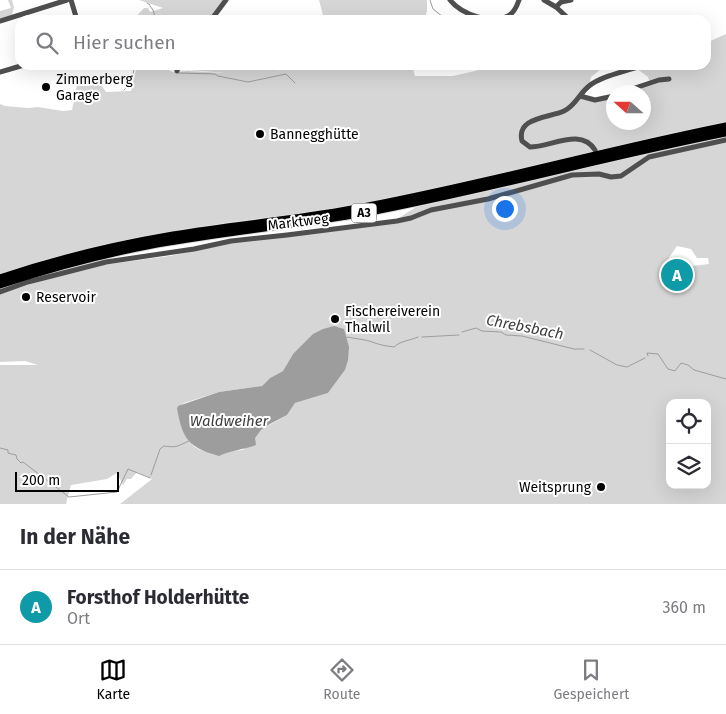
<!DOCTYPE html>
<html lang="de">
<meta charset="utf-8">
<style>
body{margin:0;font-family:"Fira Sans",sans-serif;background:#f7f7f7;color:#2b2b33}
.controls{position:absolute;right:15px;bottom:15px;display:grid;overflow:hidden;border-radius:10px;box-shadow:0 5px 20px #0002}
.controls button{width:45px;height:45px;display:grid;place-items:center;padding:0;border:0;border-bottom:1px solid #e1e1e2;background:#fff;color:#2b2b33;font:25px sans-serif}
.compass{position:absolute;left:606px;top:85px;width:45px;height:45px;border-radius:50%;background:#fff;box-shadow:0 5px 20px #0002;rotate:291deg}
.scale{position:absolute;left:15px;bottom:12px;width:104px;box-sizing:border-box;padding-left:5px;border:2px solid #000;border-top:0;font-size:14px;line-height:18px;white-space:nowrap;color:#000;-webkit-text-stroke:4px #fff;paint-order:stroke}
.you{position:absolute;left:504px;top:208px;width:18px;height:18px;margin:-12px;border:4px solid #fff;border-radius:50%;background:#1a73e8;box-shadow:0 0 0 8px #1a73e833}
.badge{display:grid;place-items:center;width:32px;height:32px;border-radius:50%;background:#000;color:#fff;font-size:16px;font-weight:700}
.pin{position:absolute;translate:-50% -50%;border:2px solid #fff;box-shadow:0 1px 5px #0006}
.list{margin:0;padding:0;list-style:none}
h2{display:flex;justify-content:space-between;align-items:center;height:65px;margin:0;padding:0 20px;font-size:21px}
h2 small{font-size:16px;font-weight:400;color:#7c7c81}
.list li{display:grid;grid-template-columns:32px 1fr auto;gap:15px;align-items:center;box-sizing:border-box;height:75px;padding:0 20px;border-top:1px solid #e1e1e2}
.list b{display:block;font-size:19px;white-space:nowrap}
.list p{margin:0;font-size:16px;white-space:nowrap;color:#7c7c81}
.list em{font-size:16px;font-style:normal;color:#7c7c81}
.icon{flex:none;width:28px;height:28px;fill:none;stroke:currentColor;stroke-width:2;stroke-linecap:round;stroke-linejoin:round}
.map{position:relative;flex:none;width:726px;height:504px;overflow:hidden}
.search{position:absolute;background:#fff;box-shadow:0 5px 20px #0002;left:15px;right:15px;top:15px;height:55px;display:flex;align-items:center;gap:12px;box-sizing:border-box;padding:0 18px;border-radius:15px;color:#7c7c81;font-size:19px}
.sheet{height:140px;background:#fff}
nav{display:flex;justify-content:space-around;align-items:center;box-sizing:border-box;height:70px;border-top:1px solid #e1e1e2;background:#fff;font-size:14px;color:#7c7c81}
nav a{display:grid;justify-items:center;gap:2px}
nav .on{color:#000}
.map>svg:first-child{display:block}
</style>
<div class="map">
<svg width="726" height="504" viewBox="0 0 726 504">
<rect width="100%" height="100%" fill="#fff"/>
<path fill="#d6d6d6" fill-rule="evenodd" d="M8 0H12L14 7 12 15 0 19V11L11 8Z
M139 0H225L210 20H133L144 8H148L150 12 163 8Z
M319 0H427V11L424 20H301L323 15Z
M726 34V504H120L152 479 137 472 131 479H127L123 485 117 473 107 479 71 485 66 504H0V365H38L25 361 0 362V293L94 266 170 256 235 242 391 223 416 207 559 174 556 161C481 179 406 196 330 209 295 215 260 218 225 223 149 235 73 249 0 275V104L5 106 28 108 38 107 63 111 72 110 77 85 80 84 101 85 106 92 131 91 137 65H157L173 72 188 71 225 73 180 69 181 65H282L281 69 275 72 282 69 283 65H412L415 76H453L501 65H602L601 69 591 77 589 86 580 96 590 100 613 96 614 122H644V92H623L650 83 648 77 636 68 645 65H706V43ZM677 246 691 249 697 258H708L709 264 692 266 690 281 678 285 667 283C661 265 667 261 677 246ZM293 354 345 370 328 393 295 403 287 415 261 430 243 450C200 454 187 456 177 409L184 403 219 392 262 386 270 378 283 371ZM670 403H707V485H670Z"/>
<path fill="#9d9d9d" d="M334 326 344 329 349 347 348 360 345 370 328 393 295 403 287 415 270 424 261 430 255 438 256 445C243 450 231 450 219 456 188 447 183 440 177 409L178 406 219 392 262 386 270 378 283 371 293 354 313 334 323 329Z"/>
<g fill="none" stroke-linecap="round" stroke-linejoin="round">
<path stroke="#9d9d9d" stroke-width="1" d="M430 0 433 9 447 20
M147 3 150 5
M150 6 153 10 156 20
M169 67 171 65
M179 73 215 74 218 76 248 82 286 74 295 83
M124 90 131 83 135 65
M462 332 476 328 482 331 501 332 506 335 522 336 574 349H584
M422 337 459 335
M346 338 347 337C355 339 365 339 372 342 380 345 386 346 394 347 400 341 409 341 418 337
M590 350 617 365 627 367 645 358
M648 356 647 353 658 354 668 369 675 371 681 363 688 365 694 370 726 379
M0 448 8 450V453L16 455 17 459 21 463 23 462 69 497 117 492 128 469 150 478
M151 475 160 449 164 446C178 448 177 446 189 441"/>
<g stroke="#dbdbdb" stroke-width="9">
<path id="highway" d="M0 278C56 259 114 245 173 235 232 225 293 220 352 209 478 186 601 151 726 126
M0 285C51 268 104 254 157 244 226 232 296 225 365 213 487 190 605 157 726 133"/>
</g>
<path stroke="#4f4f4f" stroke-width="5" d="M71 0 77 20
M450 0C461 14 491 25 508 16 514 13 517 6 519 0
M544 0 556 7 570 20
M556 7 561 2 571 0
M211 20 226 0
M0 21 67 0
M177 71 179 65
M0 72 24 65
M623 92 659 80 669 79
M580 96 595 100 614 96
M595 150C581 127 551 147 530 147L522 141C516 117 549 118 564 111 575 106 579 94 589 86 603 75 626 72 643 65
M0 292 28 282 106 262 194 249 231 241 287 235 397 221 411 218 431 210 488 199 572 175 599 174 611 177 621 176 649 157 726 140"/>
<use href="#highway" stroke="#000" stroke-width="7"/>
</g>
<g fill="#000" stroke="#fff" stroke-width="2">
<circle cx="46" cy="87" r="5"/>
<circle cx="260" cy="134" r="5"/>
<circle cx="26" cy="297" r="5"/>
<circle cx="335" cy="319" r="5"/>
<circle cx="601" cy="487" r="5"/>
</g>
<g text-anchor="middle" dominant-baseline="central" stroke-width="4" stroke-linejoin="round" paint-order="stroke">
<rect fill="#fff" stroke="#4c4c4c" stroke-width="1" x="351.5" y="203.5" width="25" height="19" rx="4"/>
<g font-size="12" font-weight="bold" fill="#000">
<text x="364" y="213">A3</text>
</g>
<g font-size="14" fill="#000" stroke="#fff" text-anchor="start">
<text x="56" y="79">Zimmerberg<tspan x="56" dy="16">Garage</tspan></text>
<text x="270" y="134">Bannegghütte</text>
<text x="36" y="297">Reservoir</text>
<text x="345" y="311">Fischereiverein<tspan x="345" dy="16">Thalwil</tspan></text>
<text x="591" y="487" text-anchor="end">Weitsprung</text>
</g>
<g font-size="14" fill="#000" stroke="#fff">
<text transform="translate(298 222) rotate(-7)">Marktweg</text>
</g>
<g font-size="15" font-style="italic" fill="#3e3e3e" stroke="#fff">
<text transform="translate(525 327) rotate(11)">Chrebsbach</text>
<text x="229" y="421">Waldweiher</text>
</g>
</g>
</svg>
<div class="controls">
<button><svg class="icon" aria-label="locate" viewBox="0 0 24 24"><circle cx="12" cy="12" r="6"/><path d="M12 2v4M12 18v4M2 12h4M18 12h4"/></svg></button>
<button><svg class="icon" aria-label="layers" viewBox="0 0 24 24"><path d="M12 4l9 5-9 5-9-5zM3 14l9 5 9-5"/></svg></button>
</div>
<svg class="compass" viewBox="-18 -18 36 36"><path d="M0-13l5 13h-10z" fill="#e53935"/><path d="M0 13l5-13h-10z" fill="#7c7c81"/></svg>
<div class="scale">200 m</div>
<div class="you"></div>
<div class="pin badge" style="left:677px;top:275px;background:#0f9aa8">A</div>
<div class="search"><svg class="icon" aria-label="search" viewBox="0 0 24 24"><circle cx="10" cy="10" r="6"/><path d="M15 15l6 6"/></svg>Hier suchen</div>
</div>
<section class="sheet">
<h2>In der Nähe<small></small></h2>
<ul class="list">
<li><span class="badge" style="background:#0f9aa8">A</span><div><b>Forsthof Holderhütte</b><p>Ort</p></div><em>360 m</em></li>
</ul>
</section>
<nav>
<a class="on"><svg class="icon" aria-label="map" viewBox="0 0 24 24"><path d="M3 6l6-2 6 2 6-2v14l-6 2-6-2-6 2zM9 4v14M15 6v14"/></svg>Karte</a>
<a><svg class="icon" aria-label="directions" viewBox="0 0 24 24"><path d="M12 3l9 9-9 9-9-9zM9 14v-3h6M13 9l2 2-2 2"/></svg>Route</a>
<a><svg class="icon" aria-label="saved" viewBox="0 0 24 24"><path d="M7 4h10v16l-5-4-5 4z"/></svg>Gespeichert</a>
</nav>
